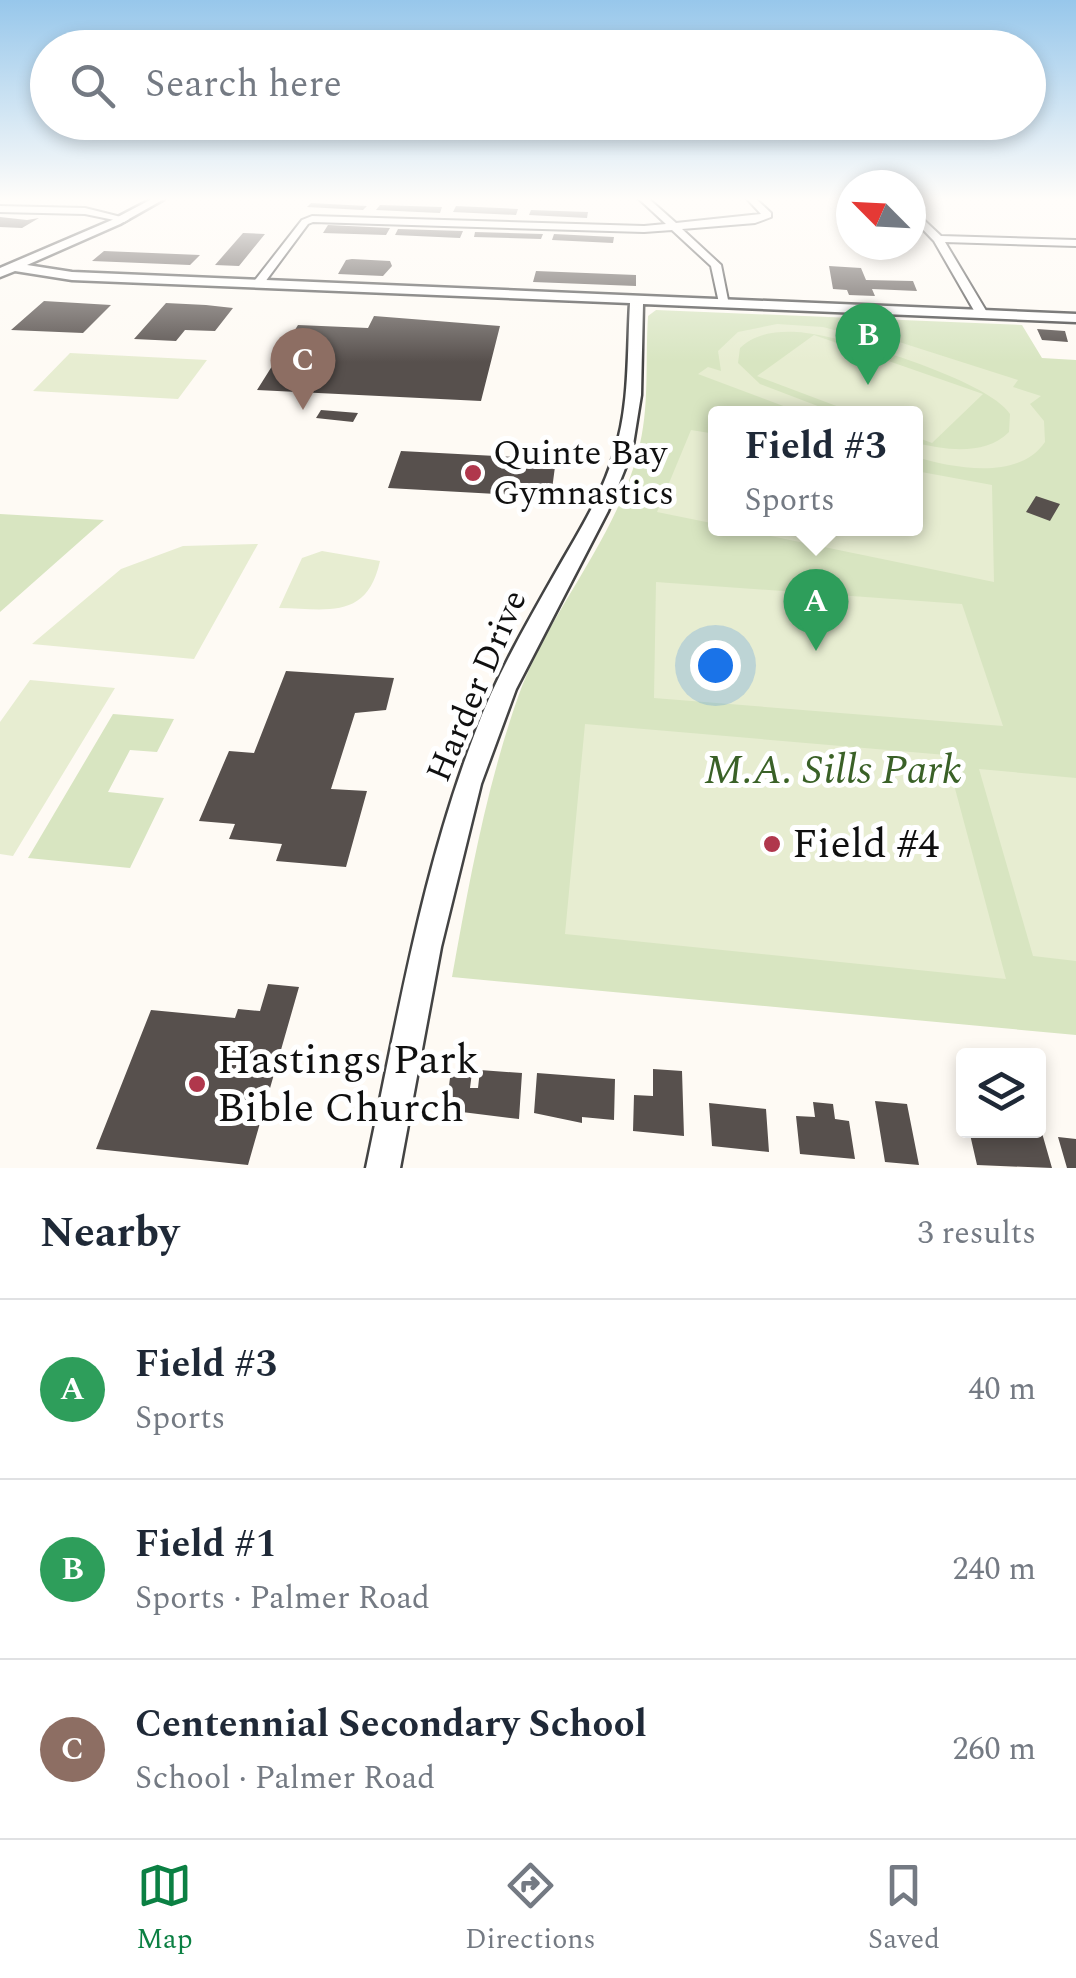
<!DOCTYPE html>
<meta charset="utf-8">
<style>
body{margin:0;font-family:Spectral,serif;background:#f6f6f7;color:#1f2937}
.controls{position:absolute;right:30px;bottom:30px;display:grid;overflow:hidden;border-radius:10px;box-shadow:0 5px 15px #0003}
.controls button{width:90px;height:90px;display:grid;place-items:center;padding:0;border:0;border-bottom:2px solid #e0e1e3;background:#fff;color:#1f2937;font:50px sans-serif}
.compass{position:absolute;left:836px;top:170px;width:90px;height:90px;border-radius:50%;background:#fff;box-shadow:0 5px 15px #0003;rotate:294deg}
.you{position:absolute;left:715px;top:665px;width:35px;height:35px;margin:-25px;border:8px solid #fff;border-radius:50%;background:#1a73e8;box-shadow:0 0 0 15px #1a73e833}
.badge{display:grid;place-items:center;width:65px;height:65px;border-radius:50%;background:#0b8043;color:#fff;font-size:32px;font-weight:700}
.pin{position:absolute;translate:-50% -82px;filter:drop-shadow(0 2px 5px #0008)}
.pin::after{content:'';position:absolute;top:52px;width:35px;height:30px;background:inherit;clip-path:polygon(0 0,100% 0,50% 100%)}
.popup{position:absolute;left:708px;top:406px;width:215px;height:130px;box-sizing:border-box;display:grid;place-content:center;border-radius:10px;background:#fff;filter:drop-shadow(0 2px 8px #0005);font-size:32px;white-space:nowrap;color:#747a83}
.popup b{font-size:38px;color:#1f2937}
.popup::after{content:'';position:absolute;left:50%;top:100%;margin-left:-20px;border:20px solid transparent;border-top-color:#fff}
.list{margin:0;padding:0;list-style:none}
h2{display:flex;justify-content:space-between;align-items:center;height:130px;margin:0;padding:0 40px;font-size:42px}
h2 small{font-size:32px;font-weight:400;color:#747a83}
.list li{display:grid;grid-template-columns:65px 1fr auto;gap:30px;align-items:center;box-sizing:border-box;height:180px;padding:0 40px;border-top:2px solid #e0e1e3}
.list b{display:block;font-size:38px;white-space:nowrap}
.list p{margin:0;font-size:32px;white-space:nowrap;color:#747a83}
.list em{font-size:32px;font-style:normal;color:#747a83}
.icon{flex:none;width:55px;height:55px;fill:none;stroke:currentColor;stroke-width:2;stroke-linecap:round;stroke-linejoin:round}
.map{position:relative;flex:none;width:1076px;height:1168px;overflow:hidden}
.search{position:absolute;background:#fff;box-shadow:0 5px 15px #0003;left:30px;right:30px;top:30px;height:110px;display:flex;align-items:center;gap:25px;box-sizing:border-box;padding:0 35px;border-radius:55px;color:#747a83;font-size:38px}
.sheet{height:670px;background:#fff}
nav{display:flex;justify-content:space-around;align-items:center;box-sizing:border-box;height:140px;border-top:2px solid #e0e1e3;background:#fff;font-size:28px;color:#747a83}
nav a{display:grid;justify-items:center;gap:5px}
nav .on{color:#0b8043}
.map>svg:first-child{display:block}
</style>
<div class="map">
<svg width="1076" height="1168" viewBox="0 0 1076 1168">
<rect width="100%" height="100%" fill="#fefaf4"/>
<path fill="#d8e5c1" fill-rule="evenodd" d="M656 310 1022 325 1042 358 1076 360V1035L452 977C469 883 486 788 518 697 548 612 615 541 638 452 650 408 645 362 648 316ZM716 413H916V528H716Z
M0 514 104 520 0 612Z
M113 714 174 719 157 752 130 750 108 792 164 798 130 868 28 858Z"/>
<path fill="#e7edd1" d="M777 324 823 327 864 338 871 333 1018 380 1013 387 1041 396 1030 404 1044 421 1045 442C1019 481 953 468 916 457V443C946 450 985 456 1009 432L1010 414C989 380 839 334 797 332 777 331 755 333 740 348L738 363 760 384 836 413H802L698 374 708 367 721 371 718 351 738 332Z
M814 335 983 394 932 443 916 437V413H855L757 376Z
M70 353 207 360 178 399 33 391Z
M691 430 716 434V524L657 512Z
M916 471 992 485 994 582 737 529 916 528Z
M258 544 194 659 32 644 121 569 183 546Z
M322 551 380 561C367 620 328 609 279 608L302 558Z
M656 582 962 604 1003 726 654 698Z
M30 680 115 688 13 856 0 854V722Z
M585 724 946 755 1006 979 565 934Z
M979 769 1076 778V961L1033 956Z"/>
<path fill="#57504d" d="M311 203 367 206 363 210 307 207Z
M380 205 442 207 440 213 376 210Z
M456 206 518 209 516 215 453 212Z
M531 210 588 212 587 218 529 215Z
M0 217 27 220 39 218 22 228 0 227Z
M328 225 390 228 386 235 323 233Z
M398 229 463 231 460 238 395 235Z
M475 232 543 234 541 239 474 237Z
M243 233 265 234 239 266 215 265Z
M554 234 614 237 613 243 552 240Z
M104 251 200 255 190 265 92 261Z
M352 259 390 261 392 266 383 276 338 274 346 260Z
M829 266 861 268 866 280 913 281 917 291 872 289 875 296 849 295 847 290 833 289Z
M536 271 636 275V286L533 282Z
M44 301 111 305 83 333 11 330Z
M166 303 206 305 233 308 215 331 185 330 176 341 134 339Z
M374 316 500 326 481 401 257 390 298 325 368 328Z
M1037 329 1065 331 1068 342 1042 340Z
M321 410 358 413 353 422 316 418Z
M401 451 556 459 551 497 388 488Z
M1036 496 1060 504 1050 521 1026 512Z
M286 671 394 678 386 710 355 713 331 789 367 791 346 867 276 861 282 844 229 839 235 824 199 821 229 751 254 753Z
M268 984 299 987 248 1165 96 1149 151 1010 235 1018 238 1009 260 1011Z
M653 1069 682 1071 684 1136 633 1131 634 1095 653 1096Z
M451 1070 472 1072 470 1088H478L480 1070 522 1073 519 1119 446 1110Z
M537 1073 615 1079 614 1120 582 1117V1123L534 1113Z
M875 1101 907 1104 919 1165 885 1162Z
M813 1102 833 1104 835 1119 849 1121 855 1159 800 1154 796 1116 815 1117Z
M709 1103 766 1109 769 1152 712 1146Z
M969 1130 1042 1133 1052 1168 977 1165Z
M1058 1137 1076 1139V1168H1067Z"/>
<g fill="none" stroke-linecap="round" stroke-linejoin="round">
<g stroke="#434343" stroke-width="4">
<path id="minor" d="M639 199H649L676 223 761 214 747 199H756L771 213V217L755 223 682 229 721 265 729 305 719 303 711 266 672 230 644 232 313 222 308 224 262 286 252 284 302 220 312 216 644 226 666 224Z
M0 206 85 208 129 219 124 222 85 214 0 212Z
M911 208 941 236 1076 240V246L945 242 988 314 982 318 976 314 934 241 911 217Z"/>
</g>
<g stroke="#434343" stroke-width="5">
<path id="tertiary" d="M152 199H164L120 224 27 265 72 272 1076 314V322L643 304 641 395 632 451 608 511 516 689 481 784 441 947 400 1168H366C397 1022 421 873 475 733 496 676 527 623 557 570 578 533 602 496 614 454 630 406 627 353 630 303L72 280 15 271 0 277V268L112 220Z"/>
</g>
<use href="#minor" fill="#fff" fill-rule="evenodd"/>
<use href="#tertiary" fill="#fff" fill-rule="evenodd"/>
</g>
<linearGradient id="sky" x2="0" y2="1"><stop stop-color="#97c7eb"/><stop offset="0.55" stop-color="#fffdfa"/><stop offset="1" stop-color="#fffdfa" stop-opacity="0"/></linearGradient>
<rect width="1076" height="362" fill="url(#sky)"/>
<g fill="#b0374c" stroke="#fff" stroke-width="4">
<circle cx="473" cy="473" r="10"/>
<circle cx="772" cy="844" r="10"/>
<circle cx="197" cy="1084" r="10"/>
</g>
<g text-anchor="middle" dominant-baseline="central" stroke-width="10" stroke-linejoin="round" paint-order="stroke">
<g font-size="35" fill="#101010" stroke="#fff" text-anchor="start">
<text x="493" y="453">Quinte Bay<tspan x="493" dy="40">Gymnastics</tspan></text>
</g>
<g font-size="35" fill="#101010" stroke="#fff">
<text transform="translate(477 686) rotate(-67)">Harder Drive</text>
</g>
<g font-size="42" font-style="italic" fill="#3a6127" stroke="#fff">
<text x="833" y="770">M.A. Sills Park</text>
</g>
<g font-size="42" fill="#101010" stroke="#fff" text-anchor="start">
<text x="792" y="844">Field #4</text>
<text x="217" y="1060">Hastings Park<tspan x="217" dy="48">Bible Church</tspan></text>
</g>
</g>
</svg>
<div class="controls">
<button><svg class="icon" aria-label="layers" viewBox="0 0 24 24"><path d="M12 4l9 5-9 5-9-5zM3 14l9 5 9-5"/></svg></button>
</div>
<svg class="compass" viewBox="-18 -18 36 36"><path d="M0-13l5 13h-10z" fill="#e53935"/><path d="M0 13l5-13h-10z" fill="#747a83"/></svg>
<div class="you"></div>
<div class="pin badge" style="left:816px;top:651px;background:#2e9e5b">A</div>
<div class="popup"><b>Field #3</b>Sports</div>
<div class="pin badge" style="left:868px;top:385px;background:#2e9e5b">B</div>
<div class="pin badge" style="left:303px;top:410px;background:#8d6e63">C</div>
<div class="search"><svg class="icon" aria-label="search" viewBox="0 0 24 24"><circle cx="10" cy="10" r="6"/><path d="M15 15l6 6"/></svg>Search here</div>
</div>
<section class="sheet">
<h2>Nearby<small>3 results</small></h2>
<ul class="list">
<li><span class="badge" style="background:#2e9e5b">A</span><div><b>Field #3</b><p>Sports</p></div><em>40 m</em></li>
<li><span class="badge" style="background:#2e9e5b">B</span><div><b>Field #1</b><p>Sports · Palmer Road</p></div><em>240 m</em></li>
<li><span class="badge" style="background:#8d6e63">C</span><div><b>Centennial Secondary School</b><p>School · Palmer Road</p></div><em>260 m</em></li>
</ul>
</section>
<nav>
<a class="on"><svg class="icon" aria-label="map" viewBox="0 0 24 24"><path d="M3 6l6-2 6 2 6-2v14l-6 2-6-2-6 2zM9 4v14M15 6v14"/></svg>Map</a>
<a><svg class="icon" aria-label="directions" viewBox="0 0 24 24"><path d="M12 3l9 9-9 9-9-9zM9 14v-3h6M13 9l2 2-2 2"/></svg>Directions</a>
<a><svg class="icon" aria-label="saved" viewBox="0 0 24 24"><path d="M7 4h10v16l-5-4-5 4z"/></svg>Saved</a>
</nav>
